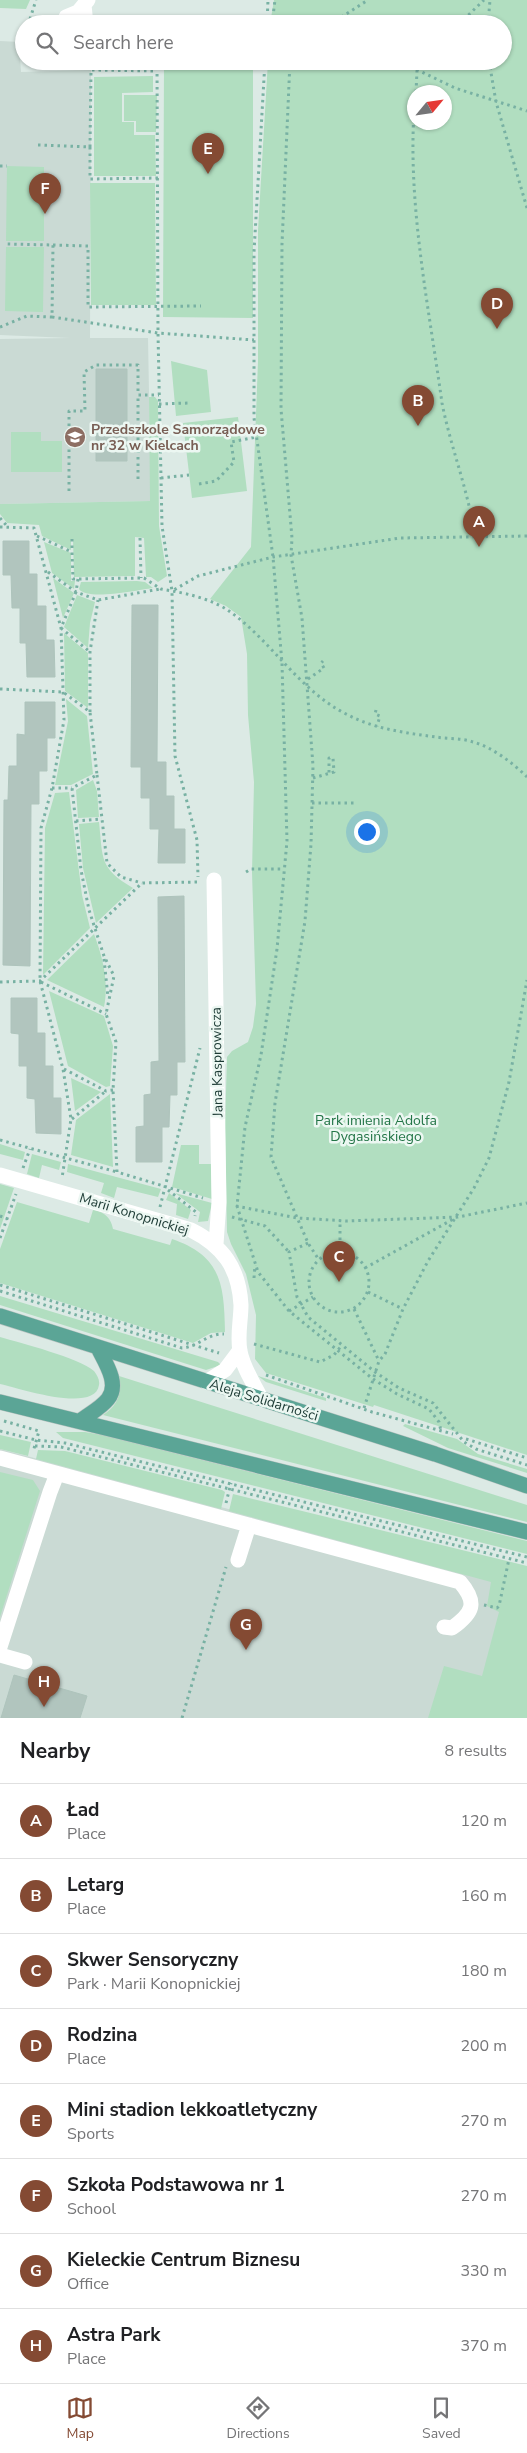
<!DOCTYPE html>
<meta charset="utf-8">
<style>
body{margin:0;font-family:"Nunito Sans",sans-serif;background:#f6f6f6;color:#202124}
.compass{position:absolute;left:407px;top:85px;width:45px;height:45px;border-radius:50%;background:#fff;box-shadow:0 1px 4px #0004;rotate:61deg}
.you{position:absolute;left:366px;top:831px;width:18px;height:18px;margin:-12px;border:4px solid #fff;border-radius:50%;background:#1a73e8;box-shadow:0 0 0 8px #1a73e833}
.badge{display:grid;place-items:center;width:32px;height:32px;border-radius:50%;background:#844a33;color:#fff;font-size:16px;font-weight:700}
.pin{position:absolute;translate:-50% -41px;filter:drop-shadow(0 1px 2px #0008)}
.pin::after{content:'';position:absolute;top:26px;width:18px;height:15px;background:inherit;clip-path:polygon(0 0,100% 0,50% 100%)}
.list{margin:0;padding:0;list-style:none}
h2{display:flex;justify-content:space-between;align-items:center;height:65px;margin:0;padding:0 20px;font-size:21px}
h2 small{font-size:16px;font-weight:400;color:#757577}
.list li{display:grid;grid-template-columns:32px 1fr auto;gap:15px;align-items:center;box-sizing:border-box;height:75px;padding:0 20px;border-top:1px solid #e0e0e0}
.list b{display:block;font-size:19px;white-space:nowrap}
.list p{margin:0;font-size:16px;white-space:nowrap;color:#757577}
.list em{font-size:16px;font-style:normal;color:#757577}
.icon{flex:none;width:28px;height:28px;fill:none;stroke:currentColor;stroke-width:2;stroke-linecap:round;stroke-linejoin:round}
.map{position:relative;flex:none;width:527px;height:1718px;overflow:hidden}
.search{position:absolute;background:#fff;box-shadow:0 1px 4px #0004;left:15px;right:15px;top:15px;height:55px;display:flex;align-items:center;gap:12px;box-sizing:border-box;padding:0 18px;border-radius:28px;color:#757577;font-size:19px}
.sheet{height:665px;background:#fff}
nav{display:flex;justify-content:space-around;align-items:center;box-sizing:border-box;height:70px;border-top:1px solid #e0e0e0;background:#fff;font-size:14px;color:#757577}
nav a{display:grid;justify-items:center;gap:2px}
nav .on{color:#844a33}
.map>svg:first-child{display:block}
</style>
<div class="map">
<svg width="527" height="1718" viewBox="0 0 527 1718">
<rect width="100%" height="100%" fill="#dceae5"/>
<path fill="#cadad4" d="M0 41 19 42 21 72 91 70 90 338H148L151 501 0 504V339L70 338 0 335Z
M0 1449 507 1582 475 1718H0Z"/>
<path fill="#b1dec0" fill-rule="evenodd" d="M0 0H30L26 9 0 8Z
M274 0H527V1455L374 1405 373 1407 266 1373 255 1359 256 1315 246 1274 231 1244 227 1232 225 1128 227 1057 232 1051 248 1042 253 1027 256 1004 252 872 254 782 248 715 247 654 241 617 226 606 210 599 251 547 258 361V230L268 61H503V24H270ZM414 92H444V122H414Z
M164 62 253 63V318L163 317Z
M153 76V92L122 93V122H134V135H155L156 176H94V77Z
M124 95H157L156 132H136V121H124Z
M7 166 44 167V241H6Z
M90 183H155L156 305H91Z
M6 247H44L43 312 5 311Z
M171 361 207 370 211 412 176 416Z
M149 397H155L158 401 159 526 167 576 158 582 151 577H146L144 538 135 537V576L74 577 73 539H71V550L42 536 39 525 7 523 0 514V504L150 501Z
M238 417 247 491 192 498 183 423Z
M11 432H41V441H62V472H11Z
M44 542 71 553V581H75L74 589 52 573Z
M53 578 74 593 63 618Z
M137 581 145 582 153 588C138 590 87 601 79 589L81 582Z
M77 595 95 602 90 623 88 648 64 627Z
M64 633 88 653V708L65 691Z
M66 699 87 716 93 774 71 785H55L68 721Z
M93 780 97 791 99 817 78 818 76 790Z
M69 792 82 895 90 928 43 975 45 828 55 793Z
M99 822C103 859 99 868 133 888L96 923 83 868 79 824Z
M94 934C103 958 109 982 104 1007L47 980Z
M49 991 104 1016 113 1046 110 1086 106 1087 68 1066Z
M71 1078 101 1092 75 1111Z
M110 1094 113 1167 71 1155 76 1120Z
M0 1144 25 1152 23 1160 0 1154Z
M181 1145H199V1164H211L212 1199 172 1187Z
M32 1154 61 1162 59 1170 42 1165 39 1178 27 1174Z
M68 1164 161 1189 158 1197 117 1187 114 1198 101 1193 104 1183 67 1172Z
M0 1184 14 1188 0 1229Z
M169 1193 191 1210 188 1219 176 1215 177 1204 166 1200Z
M175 1193 212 1203 208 1221 198 1222 200 1212Z
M17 1202 89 1223 93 1210C105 1212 111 1218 113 1229L170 1245 172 1239C222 1256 224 1285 225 1332L211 1333 193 1343 0 1283V1249Z
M0 1296 218 1362 221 1365 206 1370 0 1305Z
M0 1337C21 1343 79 1358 94 1371 97 1375 100 1380 99 1385 95 1414 18 1388 0 1384Z
M119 1376 527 1505V1522L103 1415C118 1406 122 1393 119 1376Z
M258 1376 326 1398V1401L266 1382Z
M405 1424 457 1439 478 1454 527 1469V1473L448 1448 403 1426Z
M56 1432H85L102 1435 527 1541V1554L63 1438Z
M0 1435 31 1442 28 1456 0 1449Z
M38 1450 65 1451 222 1490 225 1492 221 1509 36 1459Z
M0 1472 33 1480 40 1491 0 1617Z
M233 1494 527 1566V1718H428L444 1666 482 1676 499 1612 487 1606 491 1582 229 1511Z"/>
<path fill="#b1c5be" stroke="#aec4bc" d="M96 369H127V461H96Z
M3 541H29V574H37V606H46V640H54L55 677H27L26 643H20V608H12L11 575H3Z
M132 605H158L157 762H166V796H174V829H185V863H158L159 829H150V798H141V767H131Z
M25 702H55V738H47V771H39V804H31L30 966 3 965 4 800H8L9 766H17V734L25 735Z
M184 896 185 1062H177V1095H170L169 1127H162V1162H136V1127L144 1126V1095L151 1094V1062L159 1061 158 897Z
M11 998H37V1033H45V1066H53V1098H61V1134L36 1133 35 1099 27 1098V1066H19V1034L11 1033Z
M14 1675 87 1696 80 1718H1Z"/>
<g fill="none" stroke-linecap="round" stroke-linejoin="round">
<g stroke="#bbc4c2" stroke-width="16">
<path id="major" d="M0 1316 435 1454 527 1486
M0 1402 527 1532
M80 1421C89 1414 101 1408 108 1399 120 1384 105 1362 98 1348"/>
</g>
<path stroke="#78b1a3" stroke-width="3" stroke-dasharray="2.5 4" stroke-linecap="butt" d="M340 18 347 24
M30 19 36 0
M101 20 340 18 368 0
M267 24 268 0
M272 24 275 0
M459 24 484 0
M488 24 490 0
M157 61 158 333 162 526 172 591 175 756 197 840 198 877
M265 61 254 252V418L273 557 282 663 287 841 277 949 261 1055 245 1127 237 1206 258 1272 289 1311 373 1379 397 1394 429 1409 439 1422 441 1431
M290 61 282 244 281 409 292 538 291 555 302 618 313 766 311 844 305 921 275 1103 271 1157 308 1243 319 1260
M399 61 455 88 527 111
M489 61 496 102 527 208
M416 92 417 71 422 61
M414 112C408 208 429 308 442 403 451 449 469 492 475 538
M38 145 90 147V179L159 178
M90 147 91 70 157 71
M0 166H7
M53 245 88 246V307L201 306
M52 317 158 333 254 340
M0 327 27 316 52 317 53 245 7 244
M159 404 189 403
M161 478 189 475
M138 479V395H159
M199 484 216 481 234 462 231 442 257 437
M69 491V411H85L84 372 96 365H138V395
M0 518 7 526
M0 527 34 528 61 628 62 659 64 720 52 788 41 828 40 981 63 1069 71 1119 62 1178
M37 536 72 552 73 579 144 578 161 589 172 591
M527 536 400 538 273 557 198 576 172 591C190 594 213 600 229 611 272 641 299 691 348 715 375 729 406 733 436 737 448 739 462 738 473 742 492 747 513 763 527 777
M140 538 141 578
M72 539V552
M48 572 76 592 98 600 160 589
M78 579 76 592 61 628 90 652
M308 679 324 668 321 663 323 661
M0 689 63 692 90 712 97 775 72 788 81 870 89 910 104 956 114 976 106 1014 116 1042 113 1090 117 1172 203 1198
M376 710 375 714 380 716 377 726
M90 712V652L98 600
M97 775 107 863 121 877 142 883
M313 778 334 772 333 758H329V774
M52 788H72
M312 803H355
M76 821 102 819
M246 872 251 869H284
M104 959 108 997
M0 982 40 981 142 883 198 882
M41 982 106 1014
M64 1069 106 1091 113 1090
M72 1119 106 1091
M0 1140 117 1172
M23 1168 30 1149
M168 1190 196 1212 195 1216
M236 1206 297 1218 347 1221 458 1217 527 1203
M160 1207 200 1048
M0 1216 7 1219
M232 1217 265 1226 289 1252
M0 1238 16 1194
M308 1243 289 1252 297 1297 308 1317 375 1372 399 1388 433 1403 464 1442 476 1449 527 1465
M309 1282a30 30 0 1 1 60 0a30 30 0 1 1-60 0Z
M340 1253V1220
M365 1268 457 1217
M254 1278 255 1265
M0 1285 219 1353
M0 1291 182 1348C198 1347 208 1333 224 1334
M368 1292 403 1309
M354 1309 379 1361
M289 1311 313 1297
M254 1344 320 1362 334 1355 342 1345
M266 1375 372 1412 453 1434
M364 1408 379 1361 385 1354 403 1309 428 1261 474 1188 489 1158 509 1082 527 980
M4 1421 39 1431 33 1452
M0 1431 36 1440 65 1443 527 1557
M466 1439 527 1458
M35 1446 61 1447 527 1563
M226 1503 231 1483
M484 1605 497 1608 499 1606 509 1559
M182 1718 226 1567"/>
<path stroke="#fff" stroke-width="15" d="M84 5 86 24
M66 17 78 12 88 0
M214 880 219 1202 216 1244
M0 1175 191 1230C223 1246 239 1268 241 1305 241 1320 237 1336 240 1351 243 1368 254 1384 262 1400
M206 1382 225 1370 240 1350
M0 1458 460 1582C478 1603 473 1613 452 1628L444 1627
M238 1560 249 1525
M0 1647 50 1492 57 1474
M0 1655 25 1662"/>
<use href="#major" stroke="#5ba596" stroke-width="15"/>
</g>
<defs>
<g id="school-disc" transform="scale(1.125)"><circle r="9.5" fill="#8d6e63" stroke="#ecf7f2"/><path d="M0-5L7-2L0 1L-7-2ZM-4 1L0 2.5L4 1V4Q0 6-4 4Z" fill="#fff"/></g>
</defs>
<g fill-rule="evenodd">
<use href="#school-disc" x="75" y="437"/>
</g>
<g text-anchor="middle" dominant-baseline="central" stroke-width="5" stroke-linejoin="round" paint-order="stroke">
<g font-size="14" font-weight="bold" fill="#785e54" stroke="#ecf7f2" text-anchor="start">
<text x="91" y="429">Przedszkole Samorządowe<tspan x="91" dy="16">nr 32 w Kielcach</tspan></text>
</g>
<g font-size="14" fill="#1c3a34" stroke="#ecf7f2">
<text transform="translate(217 1062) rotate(-91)">Jana Kasprowicza</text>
<text transform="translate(134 1214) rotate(17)">Marii Konopnickiej</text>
<text transform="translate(264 1400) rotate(17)">Aleja Solidarności</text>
</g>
<g font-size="14" fill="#237547" stroke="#ecf7f2">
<text x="376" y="1120">Park imienia Adolfa<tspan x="376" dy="16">Dygasińskiego</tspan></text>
</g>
</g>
</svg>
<svg class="compass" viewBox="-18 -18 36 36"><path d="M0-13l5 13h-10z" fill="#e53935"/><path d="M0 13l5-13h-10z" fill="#757577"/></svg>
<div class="you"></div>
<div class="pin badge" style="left:479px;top:547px">A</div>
<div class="pin badge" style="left:418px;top:426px">B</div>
<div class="pin badge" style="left:339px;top:1282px">C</div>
<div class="pin badge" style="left:497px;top:329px">D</div>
<div class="pin badge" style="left:208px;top:174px">E</div>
<div class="pin badge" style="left:45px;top:214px">F</div>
<div class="pin badge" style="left:246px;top:1650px">G</div>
<div class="pin badge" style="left:44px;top:1707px">H</div>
<div class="search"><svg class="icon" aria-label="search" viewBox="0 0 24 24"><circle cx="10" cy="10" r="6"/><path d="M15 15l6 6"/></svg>Search here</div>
</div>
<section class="sheet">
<h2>Nearby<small>8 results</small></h2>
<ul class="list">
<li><span class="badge">A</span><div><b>Ład</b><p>Place</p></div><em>120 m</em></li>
<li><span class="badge">B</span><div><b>Letarg</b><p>Place</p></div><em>160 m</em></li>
<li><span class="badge">C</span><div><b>Skwer Sensoryczny</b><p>Park · Marii Konopnickiej</p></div><em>180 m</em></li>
<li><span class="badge">D</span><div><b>Rodzina</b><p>Place</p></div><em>200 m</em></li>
<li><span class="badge">E</span><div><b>Mini stadion lekkoatletyczny</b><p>Sports</p></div><em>270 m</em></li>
<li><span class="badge">F</span><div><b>Szkoła Podstawowa nr 1</b><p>School</p></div><em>270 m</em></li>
<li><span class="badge">G</span><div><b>Kieleckie Centrum Biznesu</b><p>Office</p></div><em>330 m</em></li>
<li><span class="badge">H</span><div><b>Astra Park</b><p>Place</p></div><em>370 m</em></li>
</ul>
</section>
<nav>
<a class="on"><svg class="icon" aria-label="map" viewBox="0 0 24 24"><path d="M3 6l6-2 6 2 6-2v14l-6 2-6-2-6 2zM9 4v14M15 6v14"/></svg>Map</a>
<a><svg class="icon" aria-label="directions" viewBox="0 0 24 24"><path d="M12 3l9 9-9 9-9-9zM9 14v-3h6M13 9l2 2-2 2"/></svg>Directions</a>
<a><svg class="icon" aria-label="saved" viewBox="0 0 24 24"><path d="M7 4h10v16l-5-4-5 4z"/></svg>Saved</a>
</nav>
